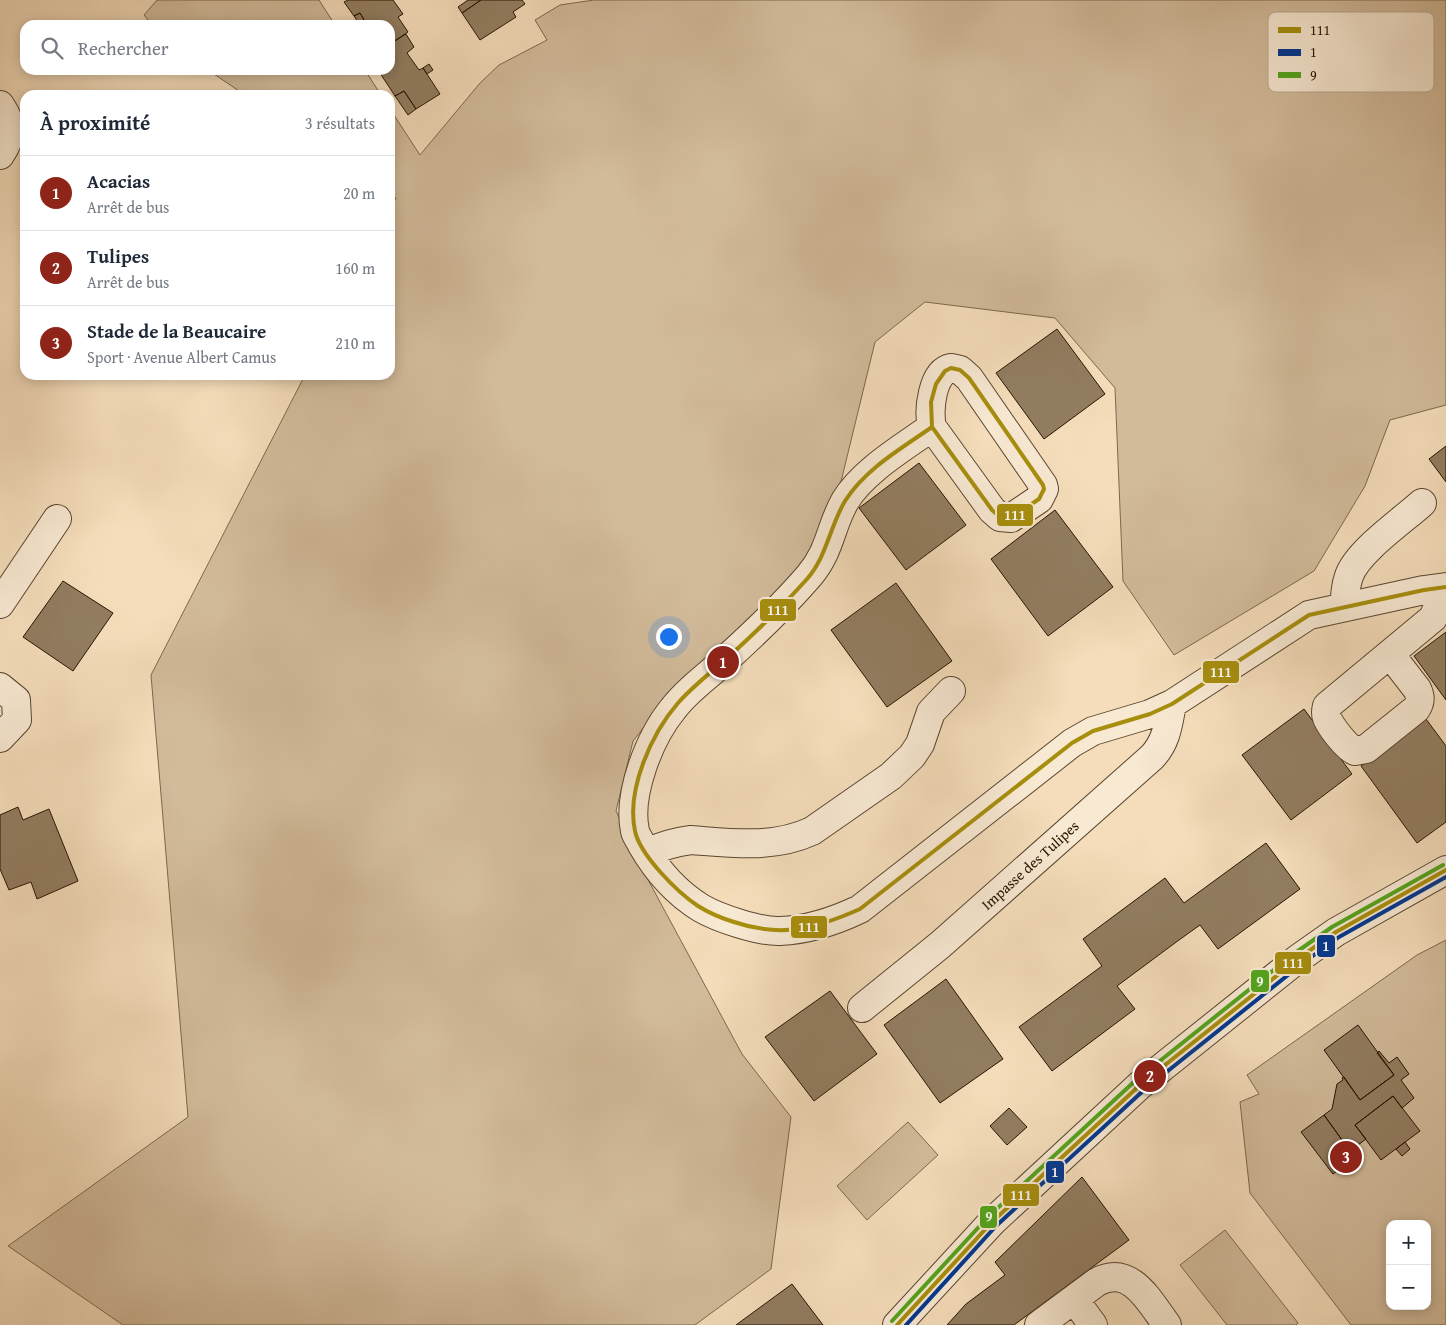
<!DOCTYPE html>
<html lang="fr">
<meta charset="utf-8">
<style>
body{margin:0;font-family:"Gentium Book Plus",serif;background:#f6f6f7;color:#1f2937}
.controls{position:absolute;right:15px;bottom:15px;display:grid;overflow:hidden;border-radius:10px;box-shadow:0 2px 12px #0003}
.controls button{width:45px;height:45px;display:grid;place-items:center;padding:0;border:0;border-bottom:1px solid #e0e1e3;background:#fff;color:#1f2937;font:25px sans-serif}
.you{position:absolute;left:668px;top:636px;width:18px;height:18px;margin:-12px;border:4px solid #fff;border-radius:50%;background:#1a73e8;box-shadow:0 0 0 8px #1a73e833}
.badge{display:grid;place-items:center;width:32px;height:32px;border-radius:50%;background:#8f2418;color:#fff;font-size:16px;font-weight:700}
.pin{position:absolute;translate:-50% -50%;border:2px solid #fff;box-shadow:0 1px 5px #0006}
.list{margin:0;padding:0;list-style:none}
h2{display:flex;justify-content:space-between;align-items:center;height:65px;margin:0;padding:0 20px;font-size:21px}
h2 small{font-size:16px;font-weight:400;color:#747a83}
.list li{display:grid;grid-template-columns:32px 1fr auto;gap:15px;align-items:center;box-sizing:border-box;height:75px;padding:0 20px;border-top:1px solid #e0e1e3}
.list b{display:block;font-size:19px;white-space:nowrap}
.list p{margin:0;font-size:16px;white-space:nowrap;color:#747a83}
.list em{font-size:16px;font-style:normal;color:#747a83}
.icon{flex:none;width:28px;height:28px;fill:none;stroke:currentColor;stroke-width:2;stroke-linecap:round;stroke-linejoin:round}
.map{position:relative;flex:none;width:1446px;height:1325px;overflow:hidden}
.search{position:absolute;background:#fff;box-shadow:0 2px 12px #0003;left:20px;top:20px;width:375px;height:55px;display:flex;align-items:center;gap:12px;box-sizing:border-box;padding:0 18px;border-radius:15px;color:#747a83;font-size:19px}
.panel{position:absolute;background:#fff;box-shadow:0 2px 12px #0003;left:20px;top:90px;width:375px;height:290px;border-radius:15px}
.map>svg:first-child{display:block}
</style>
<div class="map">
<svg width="1446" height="1325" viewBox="0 0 1446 1325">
<rect width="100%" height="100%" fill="#f5ddbb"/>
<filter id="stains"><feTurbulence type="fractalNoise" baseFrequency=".004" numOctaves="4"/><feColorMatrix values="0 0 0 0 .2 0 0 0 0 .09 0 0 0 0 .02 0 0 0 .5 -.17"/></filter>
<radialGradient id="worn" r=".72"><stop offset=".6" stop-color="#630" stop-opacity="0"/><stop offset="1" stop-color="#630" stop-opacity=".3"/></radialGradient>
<path fill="#d2bb9b" stroke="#7c684e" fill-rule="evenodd" d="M157 0H319L335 25H152L144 15Z
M594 0H1446V405L1390 420 1365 486 1314 571 1174 655 1123 581 1115 388 1055 318 925 302 875 342 828 535 805 584 676 687 633 741 616 811 646 876 742 1054 791 1117 771 1269 695 1325H123L8 1246 188 1117 151 675 305 375H390V209L396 198 390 194V109L420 155 480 83 499 65 547 40 535 20 560 5Z
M208 70H365L381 95H245Z
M1446 940V1325H1351L1250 1193 1240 1102 1259 1094 1247 1075 1417 955ZM1390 1224H1427V1306H1390Z
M908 1122 938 1155 867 1220 837 1186Z
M1225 1230 1298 1323 1296 1325H1227L1180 1265Z"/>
<path fill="#927d61" stroke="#271400" d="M348 0H393L403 14 398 17 408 32 390 44V25H367L360 13 354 16 344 2Z
M468 0H481L462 13 458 7Z
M481 0H522L525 4 513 12 516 17 480 40 462 13Z
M360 13 367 25H360L354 16Z
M406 34 414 47 407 53 419 70 423 68 440 94 416 109 404 91 395 96 378 70H390V44Z
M429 64 433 70 427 74 423 68Z
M404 91 416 109 408 115 395 96Z
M1057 329 1105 394 1044 439 996 373Z
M1446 446V482L1429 459Z
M919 463 966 525 906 570 859 508Z
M1055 510 1113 587 1048 636 991 559Z
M63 581 113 613 73 671 23 637Z
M896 583 952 661 887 707 831 630Z
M1446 632V700L1414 656Z
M1304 709 1352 774 1291 820 1242 755Z
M1426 719 1446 746V822L1417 843 1361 766Z
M18 807 23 820 49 809 78 881 37 899 31 882 9 890 0 869V815Z
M1266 843 1300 889 1218 949 1200 925 1179 940 1117 986 1135 1009 1052 1071 1019 1027 1102 966 1083 939 1165 878 1184 903Z
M946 979 1003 1059 940 1103 884 1025Z
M830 991 877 1054 814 1101 765 1037Z
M1358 1025 1394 1075 1360 1100 1324 1050Z
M1379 1051 1389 1063 1397 1057 1409 1074 1401 1080 1414 1098 1402 1108 1393 1096 1355 1125 1366 1139 1350 1151 1324 1115 1332 1109 1337 1084 1343 1080 1342 1078 1344 1077 1360 1100 1394 1075 1377 1053Z
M1393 1096 1420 1131 1381 1160 1355 1125Z
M1009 1108 1027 1127 1007 1145 990 1126Z
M1324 1115 1355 1158 1333 1174 1301 1132Z
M1405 1142 1410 1149 1402 1156 1396 1149Z
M1082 1177 1129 1240 1014 1325H947L966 1304 1005 1275 995 1262Z
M792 1284 823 1325H736Z"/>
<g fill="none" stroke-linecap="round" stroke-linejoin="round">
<g stroke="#5a462f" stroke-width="30">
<path id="minor" d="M0 105C13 124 13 136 0 155
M951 368 960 370 969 378 1043 485 1044 489 1039 499 1011 518 1000 517 992 510 932 427C928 411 932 372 951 368Z
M932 427C904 447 863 471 845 501 830 527 831 550 809 576 783 606 755 633 725 660 708 676 687 690 673 709 650 737 627 794 635 831 636 836 640 840 642 845 657 871 675 892 701 908 718 918 760 932 780 931 808 930 835 921 860 909L1072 743 1093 731 1150 714 1172 704 1309 615 1424 590 1446 587
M0 604 57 519
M1345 607C1345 596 1345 587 1349 576 1357 552 1402 521 1422 503
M1390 654 1417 689C1421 697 1421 702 1416 709L1366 749 1355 751C1346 747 1331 727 1327 718 1325 713 1326 710 1327 706L1433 618 1441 600V588
M0 687 16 700 17 720 0 738
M647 853C661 846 675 842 691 840 732 843 773 849 812 831L891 776 912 756 920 744 931 712 951 691
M862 1008 940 945 1152 757C1167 741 1168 724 1172 704
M1074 1299 1093 1325
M897 1325 992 1222 1140 1085 1299 958 1336 932 1446 870
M1039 1325 1097 1282C1131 1264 1149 1301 1167 1325"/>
</g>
<use href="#minor" stroke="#f8e9d3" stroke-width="28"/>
<g stroke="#f8e9d3" stroke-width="8">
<path id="bus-1" d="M951 368 960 370 969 378 1043 485 1044 489 1039 499 1011 518 1000 517 992 510 932 427 931 402 936 384 945 371Z
M932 427C902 448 865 469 845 501 830 526 827 556 807 579 781 608 754 634 725 660 709 674 692 687 678 703 652 733 626 789 635 831 640 855 677 892 698 906 709 913 721 918 734 922 781 938 815 929 860 909L1072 743 1093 731 1150 714 1172 704 1309 615 1424 590 1446 587
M897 1325 992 1222 1140 1085 1299 958 1336 932 1446 870"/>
</g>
<g stroke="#f8e9d3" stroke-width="8">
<path id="bus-2" d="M906 1325 996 1226 1144 1090 1303 963 1339 937 1446 877"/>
</g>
<g stroke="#f8e9d3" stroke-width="8">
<path id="bus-3" d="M892 1321 988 1217 1136 1080 1295 953 1332 927 1443 865"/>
</g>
<use href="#bus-1" stroke="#a78e0d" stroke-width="4"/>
<use href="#bus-2" stroke="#003893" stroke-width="4"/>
<use href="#bus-3" stroke="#53a51c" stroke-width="4"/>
</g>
<g text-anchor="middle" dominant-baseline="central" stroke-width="5" stroke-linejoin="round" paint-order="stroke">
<g font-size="15" fill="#271400" stroke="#f8e9d3">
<text transform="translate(1030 865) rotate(-42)">Impasse des Tulipes</text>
</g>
</g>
<rect x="1268" y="12" width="166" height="80" rx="8" fill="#f8e9d3" stroke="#b9a994" stroke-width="1"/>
<rect x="1278" y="27" width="23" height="6" fill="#a78e0d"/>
<rect x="1278" y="49" width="23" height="7" fill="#003893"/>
<rect x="1278" y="72" width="23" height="6" fill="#53a51c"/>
<g font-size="14" fill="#271400">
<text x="1310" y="35">111</text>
<text x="1310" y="57">1</text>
<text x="1310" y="80">9</text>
</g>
<g stroke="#f8e9d3" stroke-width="2">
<rect x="996" y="503" width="38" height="24" rx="5" fill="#a78e0d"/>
<rect x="759" y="598" width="38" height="24" rx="5" fill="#a78e0d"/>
<rect x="1202" y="660" width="38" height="24" rx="5" fill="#a78e0d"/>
<rect x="790" y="915" width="38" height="24" rx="5" fill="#a78e0d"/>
<rect x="1316" y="934" width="20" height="24" rx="5" fill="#003893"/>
<rect x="1274" y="951" width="38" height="24" rx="5" fill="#a78e0d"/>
<rect x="1250" y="969" width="20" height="24" rx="5" fill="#53a51c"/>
<rect x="1045" y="1160" width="20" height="24" rx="5" fill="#003893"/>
<rect x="1002" y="1183" width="38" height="24" rx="5" fill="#a78e0d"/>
<rect x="979" y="1205" width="19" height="24" rx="5" fill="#53a51c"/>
</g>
<g font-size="14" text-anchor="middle" font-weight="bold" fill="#fff">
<text x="1015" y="520">111</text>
<text x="778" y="615">111</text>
<text x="1221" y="677">111</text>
<text x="809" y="932">111</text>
<text x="1326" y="951">1</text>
<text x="1293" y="968">111</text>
<text x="1260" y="986">9</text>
<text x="1055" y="1177">1</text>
<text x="1021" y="1200">111</text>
<text x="989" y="1221">9</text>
</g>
<rect width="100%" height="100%" filter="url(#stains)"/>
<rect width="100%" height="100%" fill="url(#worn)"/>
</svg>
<div class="controls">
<button>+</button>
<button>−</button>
</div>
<div class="you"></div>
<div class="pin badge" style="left:723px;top:662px">1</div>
<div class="pin badge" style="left:1150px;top:1076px">2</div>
<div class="pin badge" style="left:1346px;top:1157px">3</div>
<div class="search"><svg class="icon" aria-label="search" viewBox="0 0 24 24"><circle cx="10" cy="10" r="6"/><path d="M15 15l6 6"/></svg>Rechercher</div>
<section class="panel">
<h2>À proximité<small>3 résultats</small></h2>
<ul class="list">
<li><span class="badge">1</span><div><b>Acacias</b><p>Arrêt de bus</p></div><em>20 m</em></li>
<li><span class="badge">2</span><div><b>Tulipes</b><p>Arrêt de bus</p></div><em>160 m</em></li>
<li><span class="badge">3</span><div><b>Stade de la Beaucaire</b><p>Sport · Avenue Albert Camus</p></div><em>210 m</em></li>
</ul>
</section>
</div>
